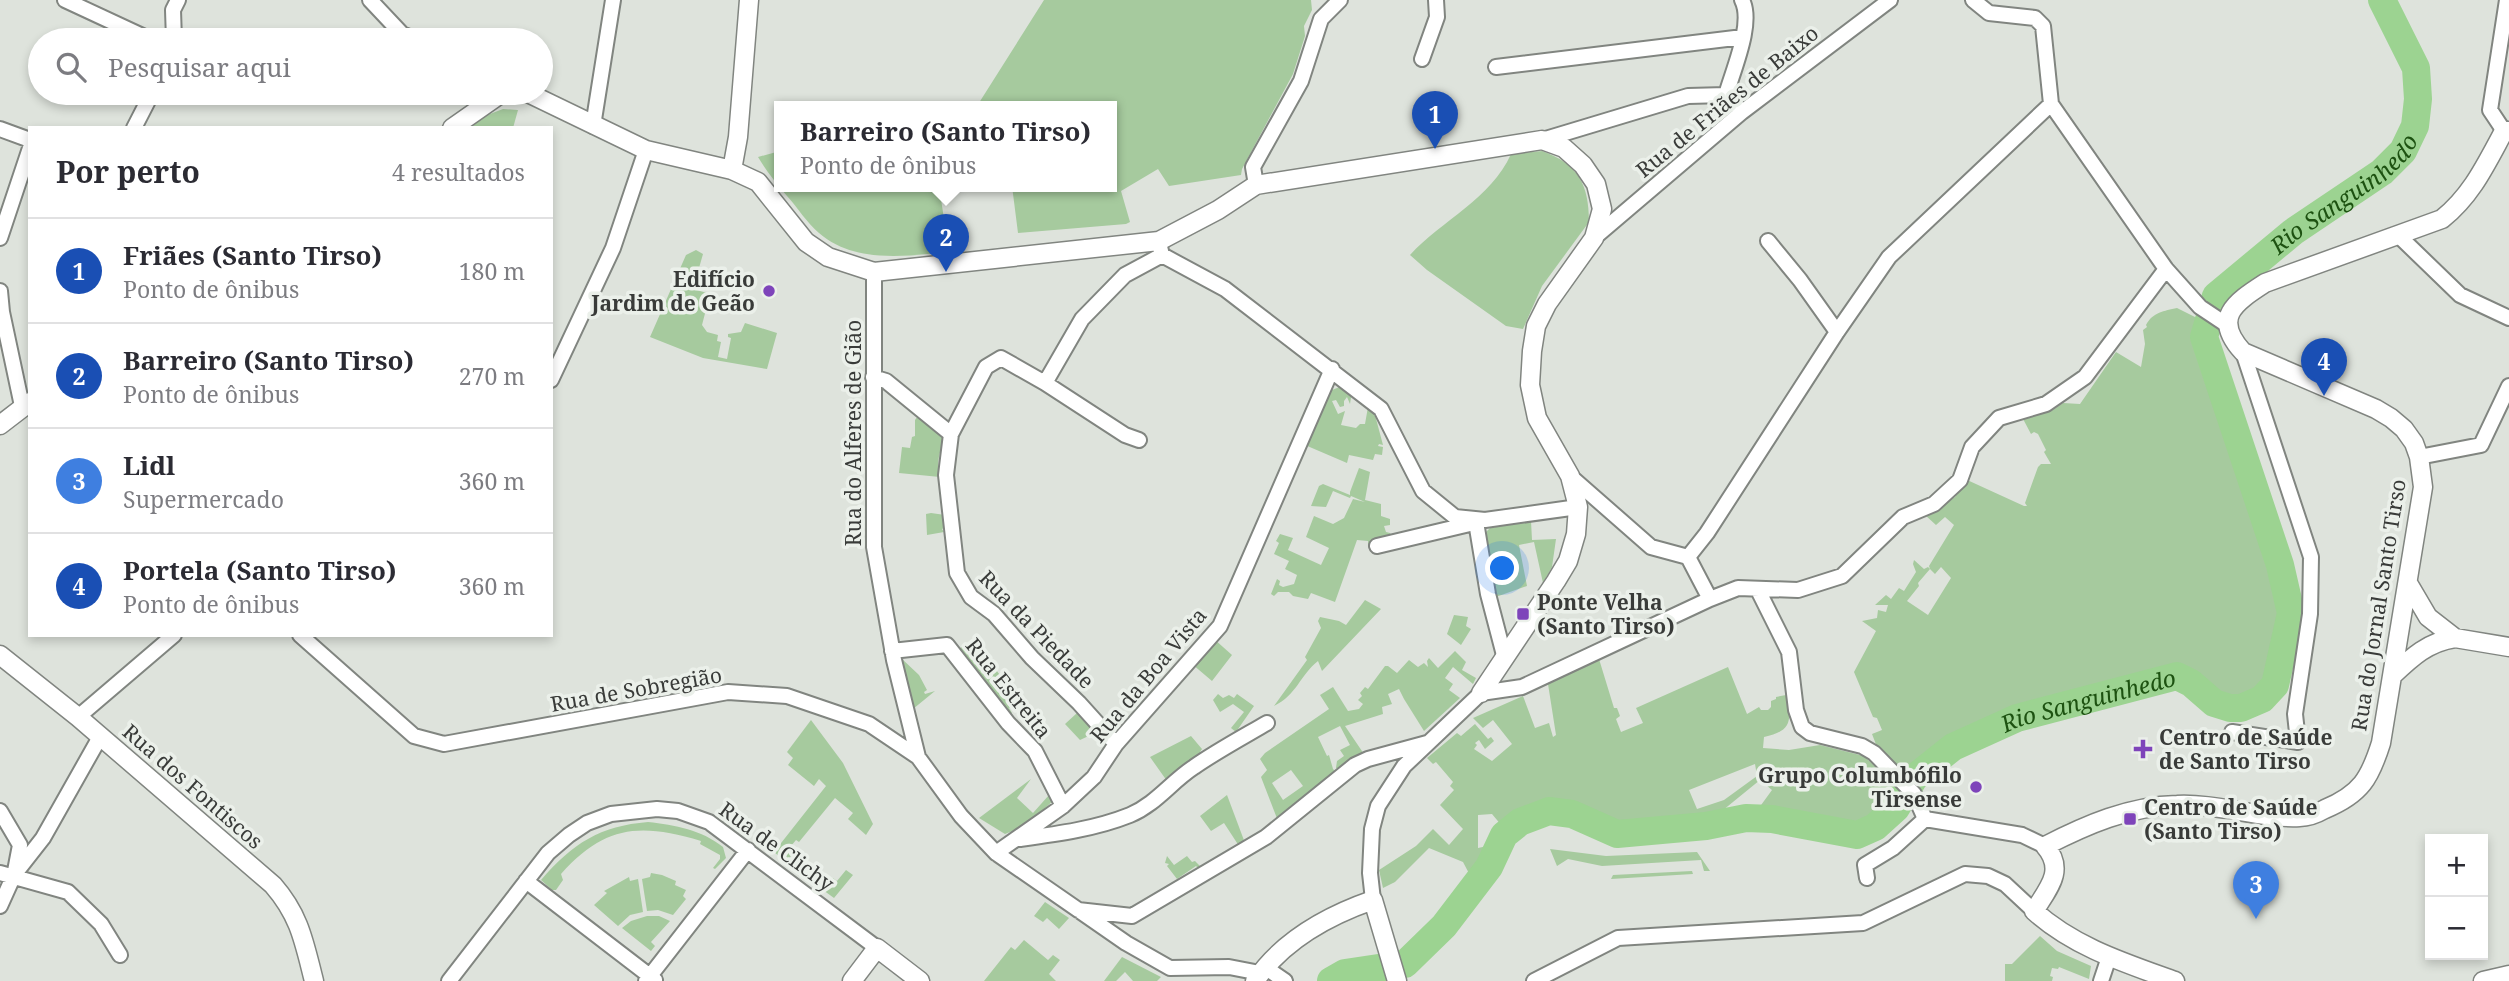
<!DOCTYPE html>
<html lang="pt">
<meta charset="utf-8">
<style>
body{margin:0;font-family:"Noto Serif",serif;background:#f7f7f7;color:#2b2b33}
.controls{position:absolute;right:21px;bottom:21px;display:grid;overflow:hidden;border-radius:0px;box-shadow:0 4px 10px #0003}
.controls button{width:63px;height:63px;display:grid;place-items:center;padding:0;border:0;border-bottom:2px solid #e1e1e2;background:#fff;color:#2b2b33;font:35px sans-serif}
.you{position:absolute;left:1503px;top:569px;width:24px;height:24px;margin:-18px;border:5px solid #fff;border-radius:50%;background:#1a73e8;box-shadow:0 0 0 10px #1a73e833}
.badge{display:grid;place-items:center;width:46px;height:46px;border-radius:50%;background:#2563eb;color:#fff;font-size:23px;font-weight:700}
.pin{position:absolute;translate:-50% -58px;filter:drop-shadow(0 2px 4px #0008)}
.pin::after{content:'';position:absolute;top:37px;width:24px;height:21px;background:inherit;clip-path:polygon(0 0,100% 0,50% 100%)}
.popup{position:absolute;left:774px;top:101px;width:343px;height:91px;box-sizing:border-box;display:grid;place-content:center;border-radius:0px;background:#fff;filter:drop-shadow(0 2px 5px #0005);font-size:23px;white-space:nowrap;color:#7c7c81}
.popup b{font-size:26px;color:#2b2b33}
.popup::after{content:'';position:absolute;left:50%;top:100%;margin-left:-14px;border:14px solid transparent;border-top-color:#fff}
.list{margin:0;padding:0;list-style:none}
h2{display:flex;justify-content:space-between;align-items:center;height:91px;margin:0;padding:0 28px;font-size:30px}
h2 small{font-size:23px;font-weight:400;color:#7c7c81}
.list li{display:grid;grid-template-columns:46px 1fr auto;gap:21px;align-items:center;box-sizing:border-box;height:105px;padding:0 28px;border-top:2px solid #e1e1e2}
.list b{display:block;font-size:26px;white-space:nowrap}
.list p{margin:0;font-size:23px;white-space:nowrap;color:#7c7c81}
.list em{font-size:23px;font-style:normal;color:#7c7c81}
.icon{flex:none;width:38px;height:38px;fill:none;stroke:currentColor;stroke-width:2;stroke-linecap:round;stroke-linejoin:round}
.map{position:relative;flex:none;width:2509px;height:981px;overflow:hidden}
.search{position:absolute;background:#fff;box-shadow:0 4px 10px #0003;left:28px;top:28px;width:525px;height:77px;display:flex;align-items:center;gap:18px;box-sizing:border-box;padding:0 24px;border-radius:38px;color:#7c7c81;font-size:26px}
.panel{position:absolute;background:#fff;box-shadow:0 4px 10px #0003;left:28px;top:126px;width:525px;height:511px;border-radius:0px}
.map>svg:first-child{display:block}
</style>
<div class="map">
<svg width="2509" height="981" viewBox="0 0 2509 981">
<rect width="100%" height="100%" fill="#dee3dc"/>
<path fill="#a6ca9e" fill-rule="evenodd" d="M1044 0H1311L1312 10 1304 26 1305 36 1293 74 1242 169 1241 175 1169 186 1158 169 1121 191 1130 222 1126 224 1018 233 1012 186H1112V106H977Z
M503 109 518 110 513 128H471L482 117Z
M780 151V186H939L949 252C906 256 855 264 819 233 806 222 798 208 787 196 776 183 767 172 758 157Z
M1542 151C1578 164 1589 184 1589 222L1542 286 1523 329 1506 326 1427 270 1410 255C1442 220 1491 199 1511 154Z
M696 250 703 254 693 289 707 293 709 298 702 325 707 332 718 335 717 341 721 342 718 357 727 359 731 338 728 337V334L741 332 745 323 777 333 767 369 703 358 650 337 686 255Z
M2177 308 2205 322 2201 340 2275 565 2287 615 2274 676 2264 693 2244 703 2232 705 2217 700 2193 681 2177 672C2105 691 1953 720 1908 780L1877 747 1872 734 1882 730 1877 718 1873 717 1854 672 1876 631 1862 621 1877 618 1878 610 1886 612 1888 605H1875L1886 595 1891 599 1899 588 1904 591 1916 572 1913 564 1914 560 1924 569 1928 567 1930 569 1929 566 1954 525 1945 517 1936 525 1925 515 1955 497 1965 479 2024 506H2027L2025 503 2038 467 2041 464H2051L2044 452 2046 450 2038 434 2034 432 2031 434 2022 417 2053 410 2063 403 2080 404 2116 352 2141 367 2145 344 2143 330 2147 327 2146 325C2153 312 2164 311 2177 308ZM1941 567 1951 578 1928 615 1907 601 1919 586 1918 583 1930 569 1935 574Z
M1342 386 1352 391 1350 404 1347 397 1344 401V406L1340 407 1336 400 1332 401 1338 414 1345 411 1341 425 1356 428 1360 424H1365L1368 407 1375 415 1383 445 1379 444 1378 446 1383 447 1382 455 1375 454 1373 460 1349 455 1347 463 1305 445 1325 399 1327 400 1332 390Z
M920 413C962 448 931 441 940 477L899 473 902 447 910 448 912 437 915 436V420Z
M1359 468 1370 472 1365 500 1381 504V516L1390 519V525L1384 526 1386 532 1390 533 1395 541 1373 547 1368 544V541L1357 540 1335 602 1311 593 1308 599 1293 596 1289 592H1278L1274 596 1271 594 1277 579 1280 581 1279 585 1283 587 1294 584 1297 575 1285 569 1289 561 1274 554 1279 543 1276 541 1280 534 1293 538 1288 550 1321 565 1329 548 1306 537 1314 516 1333 524 1344 518 1353 499 1365 502 1351 496 1350 498 1333 491 1326 507 1311 506 1319 486 1323 484 1350 495V492Z
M931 513 945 515 947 527 942 529 944 532 927 535 926 514Z
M1531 521 1532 540 1556 539 1552 567 1543 583 1534 542 1519 545 1527 586 1493 598 1484 534 1490 528Z
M1365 600 1381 609 1322 671 1318 661C1300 675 1297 695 1274 706L1307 660 1305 657 1321 628 1318 621 1320 617 1339 621 1346 625Z
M1454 615 1468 617 1466 626 1471 629 1461 645 1447 634Z
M1214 639 1232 655 1212 681 1192 664Z
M974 641 1019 700 1009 708 1012 713 1007 717 956 650Z
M1455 651 1466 662 1462 670 1476 678 1473 684 1453 667 1445 678 1453 684 1449 690 1460 698 1424 731 1404 699 1399 689 1388 694 1392 704 1382 707 1383 714 1345 726 1366 757 1344 770 1336 768 1337 761 1344 756 1340 750 1350 745 1340 726 1318 737 1327 756 1329 755 1333 769 1338 774 1278 821 1261 777 1267 770 1260 759 1265 753 1329 709 1320 695 1333 687 1348 711 1359 709 1363 704 1358 700 1362 696 1360 693 1365 687 1368 689 1385 666H1388L1397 673 1409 660 1418 667 1424 663 1428 667 1427 661 1429 658 1438 668ZM1291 770 1303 786 1283 800 1272 783Z
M901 658 919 675 927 690 924 692 925 694 935 691 913 709 899 660Z
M1599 659 1614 708H1617L1620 716 1616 719 1621 732 1643 723 1636 708 1728 667 1747 714 1759 707 1761 710H1768L1771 707V701L1776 699V697L1786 695C1792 721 1792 731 1764 737L1763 748 1789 750 1820 745 1864 756 1902 792 1893 805 1874 823 1856 832 1806 824 1775 816 1749 814 1708 822 1616 830 1586 816 1545 808 1525 813 1502 826 1492 814 1478 815V848L1492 845 1489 856 1473 881 1463 862 1429 848 1395 882 1383 888 1379 870 1416 846 1433 829 1449 845 1463 829 1440 805 1454 790 1450 786 1453 782 1436 762 1433 764 1427 758 1457 733 1461 736 1475 724 1488 739 1491 737 1494 741 1485 749 1479 740 1475 743 1477 745 1474 749 1492 761 1512 744 1493 720 1483 728 1473 718 1523 696 1535 728 1549 723 1553 737 1556 735 1548 684ZM1755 764 1757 776 1724 800 1697 809 1689 790ZM1760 780 1772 790 1756 812 1717 815Z
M1218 694 1223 698 1229 695 1234 698 1237 694 1254 706 1236 732 1231 728 1244 712 1233 704 1220 712 1213 700Z
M1077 713 1095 728V733L1080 740 1065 724Z
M811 720 843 763 873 824 866 835 848 819 853 813 835 798 799 842 796 840 791 846 795 851 786 862 774 852 826 786 819 779 814 786 788 765 793 758 787 752Z
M1191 736 1202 749 1200 752 1202 755 1167 781 1150 757Z
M1031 779 1017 798 1033 813 1049 795 1054 800 1025 826 1005 834 979 818Z
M1227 795 1245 843 1239 846 1224 823 1211 831 1200 816Z
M648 822C675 825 702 830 723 847L726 858 715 869 713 868 720 859V855L700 844 701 841C640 823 605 825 561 874L563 880 556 890H552L541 880C573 843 600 826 648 822Z
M1550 849 1606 856 1697 852 1710 871H1704L1701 860 1602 866 1568 859 1557 866Z
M1167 856 1174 865 1187 856 1192 862 1195 861 1202 868 1200 870 1196 866 1177 879 1167 866 1169 864 1165 863Z
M846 870 853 875 834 898 823 890 833 878 837 881Z
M1692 871 1693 874 1611 879 1613 875Z
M651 873 662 875 676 881 675 885 686 890 683 896 686 899 673 915 658 910 647 911 642 879 650 877Z
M629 877 630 881 638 879 643 912 630 915 618 926 594 905 607 893 604 891Z
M1045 902 1069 918 1059 929 1047 918 1043 922 1034 916Z
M647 916H659L670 921 651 942 655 946 651 951 622 928 631 921Z
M2040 936 2057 951 2091 966 2089 979 2059 967 2058 969 2052 968 2050 976 2053 977 2052 981H2005V964H2012Z
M1024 940 1048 960 1053 955 1060 960 1049 974 1056 981H984L1011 947 1015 950Z
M1122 957 1161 977 1157 981H1133L1125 972 1116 981H1104Z"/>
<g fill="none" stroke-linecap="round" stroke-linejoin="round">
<path stroke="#9cd391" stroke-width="28" id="s1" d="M1331 981 1345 973 1405 964 1444 926 1489 867 1504 835 1520 822 1536 816 1549 811 1572 814 1617 834 1706 826 1746 818 1772 819 1857 835 1875 827 1896 808 1914 778 1953 747 2017 718 2177 676 2191 683 2214 703 2230 708H2241L2262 699 2275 685 2291 613 2280 565 2204 337 2216 296 2293 232 2382 172 2403 151 2415 126 2418 99 2416 68 2382 0"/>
<g stroke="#818580" stroke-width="18">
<path id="minor" d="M65 0 151 40
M370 0 402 34 416 40
M1973 0 1989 13 2035 18 2043 26 2051 104 2166 269 2200 307 2227 325
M174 40 173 10 178 0
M1422 59 1437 17 1436 0
M1496 67 1743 37
M1726 95C1733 70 1754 23 1742 0
M593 126 613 0
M134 128 152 93
M0 129 30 140
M2504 131 2490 110 2507 0
M1542 140 1688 96 1726 95 1742 112
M1256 185 1253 167 1301 81 1321 19 1340 0
M2399 236 2460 295 2509 318
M0 238 30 148
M1594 238 1742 112 1890 0
M1768 241 1800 280 1837 332
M1160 247 1162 255 1225 289 1381 409 1423 491 1455 517 1485 520 1578 507
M874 272V547L894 660 918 757
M0 291 2 312 22 406
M873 377 886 381 951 434
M551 380 613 248 646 150
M1045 383 1125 435 1139 440
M2419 457 2481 445 2509 386
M1570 476 1651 547 1688 557 1710 599 1738 588 1798 590 1842 576 1903 517 1934 504 1960 480 1972 447 1999 418 2046 404 2085 377 2166 269
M1476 522 1488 594 1505 659
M1377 546 1474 523
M1688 557 1707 533 1837 332 1889 257 2051 104
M1758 590 1789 652 1796 710 1802 727 1810 733 1862 746 1874 753 1914 794 1925 819
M300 635 414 736 444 744 728 692 787 696 869 724 918 757 961 816 996 853 1126 943 1170 968 1229 967 1260 973
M892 651 947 645 1008 723 1035 751 1063 806
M78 717 174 635
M2232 732 2298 742 2295 714 2310 614 2311 557 2243 352
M1116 744 1079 703 1032 658 994 614 971 597 957 573 946 475 951 434 986 367 1001 358 1045 383 1082 319 1125 275 1162 255
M0 811 20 845 15 871
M1925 819 2022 835 2045 846
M1020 839C1057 834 1095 829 1130 815 1156 804 1171 782 1194 767 1217 751 1243 737 1267 723
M996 853 1063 806 1094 777 1116 744 1220 626 1332 369
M0 873 68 892 101 924 120 955
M1867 878 1865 865 1893 848 1925 819
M526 881 655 980
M1373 900 1370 873 1372 829 1378 806 1404 766 1481 693 1522 687 1710 599
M0 906 14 875 43 838 100 737
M1078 910 1132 916 1266 837 1355 765 1368 759 1427 743
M1266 968 1285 981
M449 981 548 853 569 835 587 823 611 814 657 809 678 811 709 822 877 948
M646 981 748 850
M1534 981 1618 938 1863 923 1965 874 1988 876 2005 884 2034 911
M2101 981 2109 957"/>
</g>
<g stroke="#818580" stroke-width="21">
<path id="tertiary" d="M528 93 646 150 732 170 758 182 806 242 828 257 874 272 1159 241 1218 210 1256 185 1542 140 1564 148 1583 165 1596 184 1602 209 1594 238 1547 304 1536 326 1532 351 1530 385 1537 418 1570 476 1578 507 1576 534 1568 561 1556 581 1481 693
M452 128 502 93
M732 170 738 137 749 0
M0 425 30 402
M2408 583 2428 617 2455 638 2509 647
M0 655 78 717 273 885C300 916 304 942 314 981
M2393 675C2412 657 2428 642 2455 638
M852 981 877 948 920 981
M1255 981C1283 940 1327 916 1373 900L1397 981
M2175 981C2125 963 2074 947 2034 911 2048 889 2066 870 2045 846 2086 825 2129 806 2177 805 2217 803 2260 819 2300 817 2308 817 2318 813 2325 809 2361 794 2370 778 2381 743L2423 487 2419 457 2414 443 2404 429 2391 418 2376 409 2243 352C2212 318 2234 303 2265 283L2442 219C2472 195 2486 164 2504 131H2509
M2483 981 2509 975"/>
</g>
<use href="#minor" stroke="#fff" stroke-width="14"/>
<use href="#tertiary" stroke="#fff" stroke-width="18"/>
</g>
<g fill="#7e44ba" stroke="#ebf0ea" stroke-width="2.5">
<circle cx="769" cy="291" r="7"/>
<rect x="1516" y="607" width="14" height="14" rx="3.5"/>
<path d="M2139.5 738.5h7v7h7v7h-7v7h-7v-7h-7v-7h7z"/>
<circle cx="1976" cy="787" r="7"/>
<rect x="2123" y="812" width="14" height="14" rx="3.5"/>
</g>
<g text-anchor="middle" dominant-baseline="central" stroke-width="7" stroke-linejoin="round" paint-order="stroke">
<g font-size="21" fill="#393b39" stroke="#ebf0ea">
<text transform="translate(1727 101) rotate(-39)">Rua de Friães de Baixo</text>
<text transform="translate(853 433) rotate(-90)">Rua do Alferes de Gião</text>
<text transform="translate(2378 605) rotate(-81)">Rua do Jornal Santo Tirso</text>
<text transform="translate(1037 629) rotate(46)">Rua da Piedade</text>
<text transform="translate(1148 675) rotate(-50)">Rua da Boa Vista</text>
<text transform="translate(1009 688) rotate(51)">Rua Estreita</text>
<text transform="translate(636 689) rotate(-10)">Rua de Sobregião</text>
<text transform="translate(193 786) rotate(41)">Rua dos Fontiscos</text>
<text transform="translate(777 846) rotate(36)">Rua de Clichy</text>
</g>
<g font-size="21" font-weight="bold" fill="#393b39" stroke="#ebf0ea" text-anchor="start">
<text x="755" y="279" text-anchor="end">Edifício<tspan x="755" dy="24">Jardim de Geão</tspan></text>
<text x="1537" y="602">Ponte Velha<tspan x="1537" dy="24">(Santo Tirso)</tspan></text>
<text x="2159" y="737">Centro de Saúde<tspan x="2159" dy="24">de Santo Tirso</tspan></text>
<text x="1962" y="775" text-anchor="end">Grupo Columbófilo<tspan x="1962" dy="24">Tirsense</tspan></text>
<text x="2144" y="807">Centro de Saúde<tspan x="2144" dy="24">(Santo Tirso)</tspan></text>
</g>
<g font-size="23" font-style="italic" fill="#1d5211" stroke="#ebf0ea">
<text stroke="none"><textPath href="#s1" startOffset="1662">Rio Sanguinhedo</textPath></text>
<text stroke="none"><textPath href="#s1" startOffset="884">Rio Sanguinhedo</textPath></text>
</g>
</g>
</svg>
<div class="controls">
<button>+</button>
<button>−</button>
</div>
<div class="you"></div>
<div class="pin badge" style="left:1435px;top:149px;background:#1a4fb4">1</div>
<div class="pin badge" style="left:946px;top:272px;background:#1a4fb4">2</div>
<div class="popup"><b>Barreiro (Santo Tirso)</b>Ponto de ônibus</div>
<div class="pin badge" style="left:2256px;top:919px;background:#3f7fe0">3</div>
<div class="pin badge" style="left:2324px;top:396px;background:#1a4fb4">4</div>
<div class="search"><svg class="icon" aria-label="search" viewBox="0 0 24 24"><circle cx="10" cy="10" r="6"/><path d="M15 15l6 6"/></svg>Pesquisar aqui</div>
<section class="panel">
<h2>Por perto<small>4 resultados</small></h2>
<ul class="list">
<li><span class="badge" style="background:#1a4fb4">1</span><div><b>Friães (Santo Tirso)</b><p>Ponto de ônibus</p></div><em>180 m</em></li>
<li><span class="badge" style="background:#1a4fb4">2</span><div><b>Barreiro (Santo Tirso)</b><p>Ponto de ônibus</p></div><em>270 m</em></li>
<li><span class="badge" style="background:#3f7fe0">3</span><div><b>Lidl</b><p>Supermercado</p></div><em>360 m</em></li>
<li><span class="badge" style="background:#1a4fb4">4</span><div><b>Portela (Santo Tirso)</b><p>Ponto de ônibus</p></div><em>360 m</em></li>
</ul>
</section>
</div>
